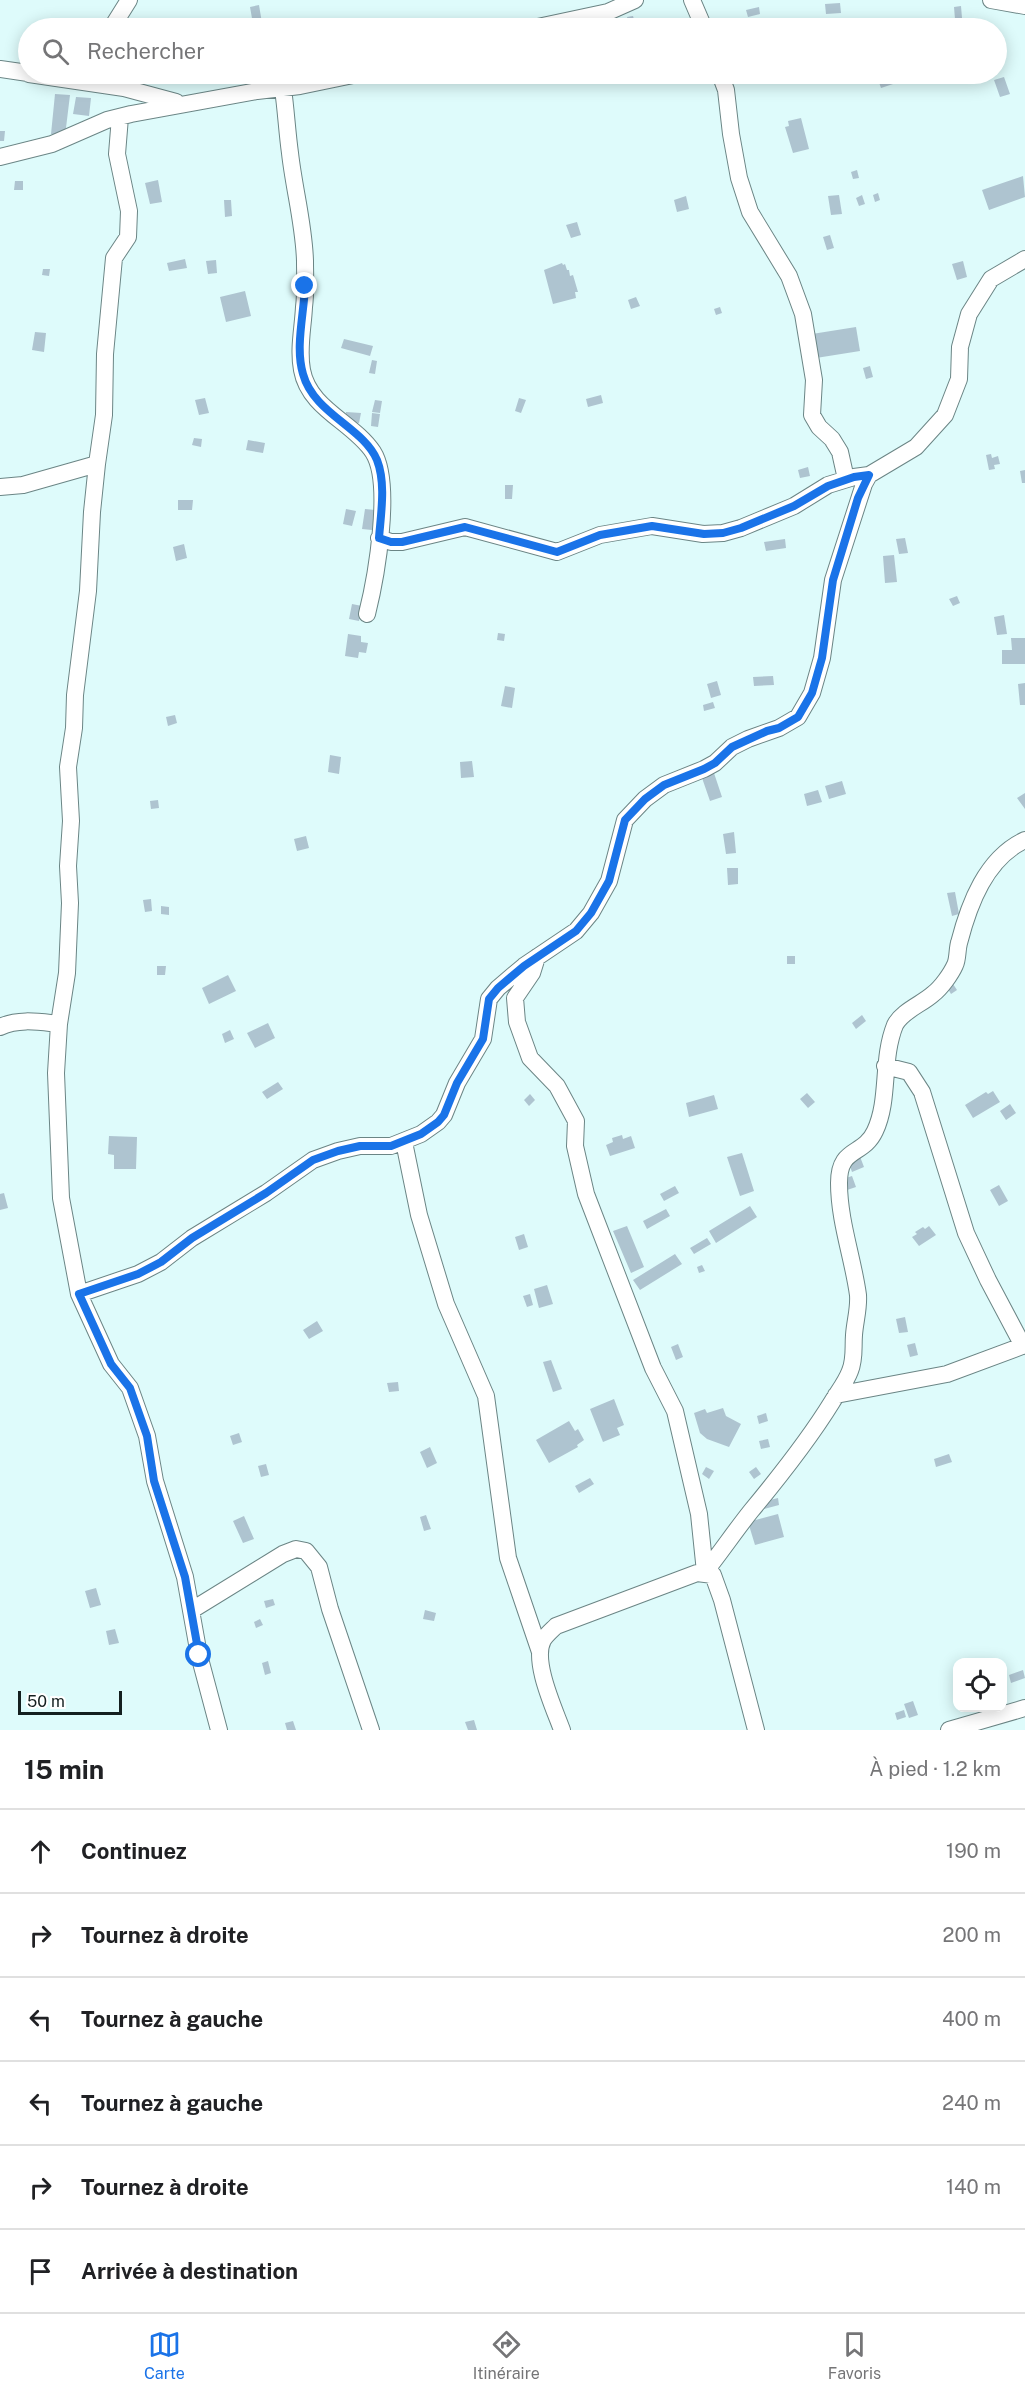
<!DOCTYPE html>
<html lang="fr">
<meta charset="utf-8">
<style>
body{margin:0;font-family:"Public Sans",sans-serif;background:#f2f2f2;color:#202124}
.controls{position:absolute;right:18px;bottom:18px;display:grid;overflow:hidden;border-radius:12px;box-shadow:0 3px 15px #0003}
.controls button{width:54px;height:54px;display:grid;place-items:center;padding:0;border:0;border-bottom:2px solid #e0e0e0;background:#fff;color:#202124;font:30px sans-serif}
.scale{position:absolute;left:18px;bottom:15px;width:104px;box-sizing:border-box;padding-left:6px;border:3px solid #141f1f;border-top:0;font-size:16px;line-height:21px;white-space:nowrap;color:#141f1f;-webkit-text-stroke:4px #fff;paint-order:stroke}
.stop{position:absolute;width:18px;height:18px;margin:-14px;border:4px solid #1a73e8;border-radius:50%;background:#fff}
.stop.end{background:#1a73e8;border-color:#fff;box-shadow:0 2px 6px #0008}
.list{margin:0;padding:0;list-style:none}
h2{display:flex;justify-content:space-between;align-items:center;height:78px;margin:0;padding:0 24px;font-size:26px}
h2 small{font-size:20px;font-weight:400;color:#757577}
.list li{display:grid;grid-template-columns:39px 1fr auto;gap:18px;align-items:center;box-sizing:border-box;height:84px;padding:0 24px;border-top:2px solid #e0e0e0}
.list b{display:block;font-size:22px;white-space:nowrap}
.list em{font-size:20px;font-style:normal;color:#757577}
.icon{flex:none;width:33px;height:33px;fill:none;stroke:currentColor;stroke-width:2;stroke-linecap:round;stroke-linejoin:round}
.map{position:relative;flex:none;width:1025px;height:1730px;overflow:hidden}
.search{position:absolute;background:#fff;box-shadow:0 3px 15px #0003;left:18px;right:18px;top:18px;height:66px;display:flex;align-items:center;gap:15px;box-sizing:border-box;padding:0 21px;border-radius:33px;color:#757577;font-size:22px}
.sheet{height:582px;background:#fff}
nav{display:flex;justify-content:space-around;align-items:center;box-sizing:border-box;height:84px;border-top:2px solid #e0e0e0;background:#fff;font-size:16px;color:#757577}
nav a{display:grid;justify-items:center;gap:3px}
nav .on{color:#1a73e8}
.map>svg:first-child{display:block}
</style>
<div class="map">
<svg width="1025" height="1730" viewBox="0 0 1025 1730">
<rect width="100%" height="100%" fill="#defbfb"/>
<path fill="#aec4d0" d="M840 3 841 13 826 14 825 4Z
M259 5 262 23 253 24 250 7Z
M961 6 962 18 955 19 954 7Z
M759 7 760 14 748 17 746 10Z
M633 16 635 23 629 24 627 17Z
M123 22 135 23 134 28H123Z
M876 74H923L881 88Z
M1004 77 1010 94 1000 97 994 80Z
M55 94 70 95 65 136 51 134Z
M76 97 91 98 89 116 73 114Z
M801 118 809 149 793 153 785 127 789 126 788 121Z
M0 131H5L4 141H0Z
M857 170 859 178 853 179 851 172Z
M1023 176 1025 197 989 210 982 190Z
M158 180 162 202 150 204 145 183Z
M15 181H23V190H14Z
M878 193 880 200 875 202 873 195Z
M839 195 842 214 831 215 828 196Z
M862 195 865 204 859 206 856 198Z
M686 196 689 209 677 212 674 200Z
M224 200H231L232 216 225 217Z
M577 222 581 235 571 238 566 225Z
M830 235 834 248 827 250 823 237Z
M185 259 187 268 169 271 167 263Z
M216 260 217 273 208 274 206 261Z
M963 261 967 277 957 280 952 264Z
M562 263 563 265 565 264 567 270H569L570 276 573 275 578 292H575L576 298 553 304 544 270Z
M43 269H50L49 276 42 275Z
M245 291 251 316 226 322 220 297Z
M636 297 640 306 631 309 628 300Z
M720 307 722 313 716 315 714 309Z
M856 327 860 351 816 358 812 334Z
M35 332 46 333 44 352 32 350Z
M344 339 373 346 370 356 341 348Z
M372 360 377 361 375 374 369 373Z
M870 366 873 377 866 379 863 368Z
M601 395 603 403 588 407 586 399Z
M205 398 209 413 199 415 195 400Z
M519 398 526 400 521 413 515 411Z
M375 400 382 401 380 413 372 412Z
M346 412 361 413 359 423 345 421Z
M372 413 380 414 378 427 371 426Z
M194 438 202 439 201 447 192 445Z
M248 440 265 443 263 453 246 450Z
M991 454 992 458 998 456 1000 464 994 465 995 469 989 470 986 455Z
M808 467 810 476 800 478 798 470Z
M1025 470V483H1022L1020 471Z
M505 485H513L512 499H505Z
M178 500H193L192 510H178Z
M346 509 356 511 352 526 343 524Z
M365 509 375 510 372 530 362 529Z
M905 538 908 553 899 554 896 539Z
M785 539 786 548 766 551 764 542Z
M184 544 187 558 176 561 173 547Z
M894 555 897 582 885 583 883 556Z
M957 596 960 603 953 606 949 599Z
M352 604 362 606 359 621 349 619Z
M1004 615 1007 634 997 635 994 617Z
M498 633 505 634 504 641 497 640Z
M348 634 361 636V642L368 643 366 653 359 652 358 658 345 656Z
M1011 638H1025V664H1002V650H1012Z
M773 676 774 685 754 686 753 677Z
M717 681 721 695 711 698 707 684Z
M1025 683V705H1020L1018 684Z
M505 686 515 688 512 708 501 706Z
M713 702 715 708 704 711 703 705Z
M175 715 177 723 168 726 166 717Z
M330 755 341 757 339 774 328 772Z
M472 761 474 777 461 778 460 762Z
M713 770 722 797 710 801 701 775Z
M842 781 846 794 829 799 825 786Z
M818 790 822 802 807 806 804 794Z
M1025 793V809L1017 798Z
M158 800 159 808 151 809 150 801Z
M734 832 736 853 726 854 723 834Z
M306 836 309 848 297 851 294 839Z
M727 868H738V884L728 885Z
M955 892 959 914 952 916 947 893Z
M151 899 152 911 145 912 143 900Z
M161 906 169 907V915L161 914Z
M787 956H795V964H787Z
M157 966H166L165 975H157Z
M228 975 236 991 209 1004 202 988Z
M949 978 957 990 951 994 944 982Z
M862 1015 866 1021 856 1029 852 1023Z
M268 1023 275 1038 255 1048 247 1033Z
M230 1030 234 1039 225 1043 222 1034Z
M278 1082 283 1089 267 1099 262 1092Z
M993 1091 1000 1102 973 1118 965 1105 986 1092 988 1094Z
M807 1093 815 1102 808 1108 800 1099Z
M530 1094 535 1100 529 1106 524 1100Z
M714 1095 718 1109 689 1117 686 1103Z
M1010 1104 1016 1113 1006 1120 1000 1111Z
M622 1135 623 1139 631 1136 635 1148 610 1156 606 1145 613 1142 612 1138Z
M109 1136 137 1137 136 1169H114V1155L108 1154Z
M742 1153 754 1191 740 1196 727 1157Z
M859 1154 864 1167 852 1172 847 1158Z
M852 1176 856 1187 847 1190 843 1179Z
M999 1185 1008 1201 999 1206 990 1190Z
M675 1186 679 1193 664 1201 660 1194Z
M4 1193 8 1208 0 1210V1194Z
M750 1206 757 1217 716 1243 709 1231Z
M666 1209 670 1216 647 1229 643 1221Z
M627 1226 644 1267 631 1273 613 1231Z
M929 1226 936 1235 919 1246 912 1237 917 1234 915 1232 923 1227 925 1229Z
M524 1234 528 1247 519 1250 515 1237Z
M707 1238 711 1244 694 1254 690 1248Z
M675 1254 682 1264 640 1290 633 1280Z
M702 1265 705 1271 699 1273 697 1267Z
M547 1285 553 1304 539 1308 534 1289Z
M530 1294 533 1305 527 1307 523 1296Z
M905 1317 908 1332 899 1333 896 1319Z
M317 1321 323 1331 309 1339 303 1330Z
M915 1343 918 1355 910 1357 907 1345Z
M678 1344 683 1357 676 1360 671 1347Z
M551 1360 562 1389 553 1392 543 1362Z
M398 1382 399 1391 389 1392 387 1383Z
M614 1399 624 1425 617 1428 620 1435 603 1442 590 1409Z
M723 1408 726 1416 741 1424 729 1447 707 1439 700 1433 694 1413 705 1409 707 1413Z
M766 1413 768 1421 759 1424 757 1416Z
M569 1421 575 1431 578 1429 584 1440 577 1445 578 1447 549 1463 536 1440Z
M239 1433 242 1442 233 1445 230 1436Z
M768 1439 770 1447 761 1449 759 1441Z
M430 1447 437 1463 427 1468 420 1452Z
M949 1454 952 1462 936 1467 934 1459Z
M266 1464 269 1475 261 1477 258 1466Z
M706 1467 714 1471 709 1479 702 1474Z
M756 1467 761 1474 754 1479 749 1472Z
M590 1478 594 1484 579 1493 575 1486Z
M778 1498 779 1505 764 1509 762 1502Z
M778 1514 784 1537 755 1545 748 1522Z
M426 1515 431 1529 424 1531 420 1517Z
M244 1516 254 1539 243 1543 233 1521Z
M96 1588 101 1605 90 1608 85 1591Z
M273 1599 275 1605 266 1608 264 1601Z
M425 1610 436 1613 434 1621 423 1619Z
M260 1619 263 1625 256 1628 254 1622Z
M115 1629 119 1643 109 1645 106 1631Z
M268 1661 271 1673 265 1675 262 1663Z
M1023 1670 1025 1678 1011 1683 1009 1675Z
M913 1701 918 1715 909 1718 904 1704Z
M904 1710 906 1717 897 1720 895 1713Z
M474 1720 477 1730H468L465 1722Z
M293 1721 296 1730H287L285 1723Z"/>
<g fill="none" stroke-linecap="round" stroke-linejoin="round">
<g stroke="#6b8585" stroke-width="18">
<path id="street" d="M692 0 704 28
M991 0 1025 6
M114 28V24L129 0
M533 28 608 12 635 0
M0 69 28 73
M29 74 124 88 176 102
M720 74 726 90 731 134 739 178 750 212 789 276 803 314 814 380 812 415 819 427 832 439 840 452 846 479
M283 89C286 110 287 131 290 153 294 189 304 225 305 261 305 276 306 292 304 307 303 328 298 349 302 370 309 409 353 422 373 452 393 483 376 578 367 614
M0 157 52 144 107 120 131 114 257 91 300 86 358 74
M97 464 92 512 88 591 75 695 74 728 68 767 71 821 68 866 70 903 67 973 59 1024 56 1073 61 1198 79 1294 111 1364 130 1388 147 1436 155 1481 185 1577 199 1655 219 1730
M0 487 23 485 97 464 104 415 105 354 114 258 128 237 129 211 117 154 120 117
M379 538 391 542H402L465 527 557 552 600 535 652 526 703 534 723 533 741 528 794 506 828 485 854 477 869 475
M537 957 532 973 515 998 517 1022 530 1058 557 1086 576 1121 575 1146 586 1194 653 1368 675 1411 699 1514 705 1572
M0 1027C19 1018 40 1022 59 1024
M885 1066 909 1072 922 1092 966 1233 988 1280 1023 1346
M404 1142 419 1215 446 1304 486 1396 508 1558 540 1652
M79 1294 138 1274 161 1262 192 1238 266 1193 313 1160 338 1151 360 1146H391L421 1134 438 1122 444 1115 457 1083 483 1039 489 999 498 988 524 966 576 931 591 913 609 881 625 820 645 799 664 785 704 769 715 763 732 747 748 739 779 728 798 717 812 693 822 658 833 580 864 484 869 475 916 447 945 415 959 379 960 347 969 314 991 279 1025 259
M836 1395 947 1374 1025 1345
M705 1572C721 1552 735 1531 751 1511 780 1476 808 1441 832 1402 838 1392 846 1382 850 1371 855 1359 853 1348 854 1335 855 1321 859 1309 858 1295 853 1258 839 1221 839 1183 839 1146 863 1157 875 1131 890 1099 881 1060 895 1025 902 1011 922 1004 933 994 941 988 951 974 955 965 958 959 957 950 959 943 969 904 986 858 1025 840
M192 1610 283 1554 296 1549 306 1551 319 1567 330 1609 371 1730
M562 1730C554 1708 532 1661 543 1640 546 1635 552 1630 556 1626L697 1573 713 1575 722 1600 756 1730
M949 1730 1025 1708"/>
</g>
<use href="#street" stroke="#fff" stroke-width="16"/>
</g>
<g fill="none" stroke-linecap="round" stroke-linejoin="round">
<path stroke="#1a73e8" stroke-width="8" d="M199 1655 185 1577 154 1481 147 1436 130 1388 111 1364 79 1294 138 1274 161 1262 192 1238 266 1193 313 1160 338 1151 360 1146H391L421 1134 438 1122 444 1115 457 1083 483 1039 489 999 498 988 524 966 576 931 591 913 609 881 625 820 645 799 664 785 704 769 715 763 732 747 767 731 779 728 798 717 812 693 822 658 833 580 858 498 869 475 854 477 828 486 794 506 741 528 723 533 704 534 652 526 600 535 557 552 465 527 402 542H391L379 538C381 513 386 483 377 460 363 427 314 414 303 374 295 347 304 314 305 286"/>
</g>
</svg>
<div class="controls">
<button><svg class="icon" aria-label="locate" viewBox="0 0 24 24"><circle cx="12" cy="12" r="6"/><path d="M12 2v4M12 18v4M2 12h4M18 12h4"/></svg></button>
</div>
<div class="scale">50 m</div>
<div class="stop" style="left:199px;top:1655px"></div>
<div class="stop end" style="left:305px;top:286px"></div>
<div class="search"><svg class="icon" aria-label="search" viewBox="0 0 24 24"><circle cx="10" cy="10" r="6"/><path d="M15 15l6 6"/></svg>Rechercher</div>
</div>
<section class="sheet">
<h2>15 min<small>À pied · 1.2 km</small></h2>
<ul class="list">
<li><svg class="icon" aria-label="ahead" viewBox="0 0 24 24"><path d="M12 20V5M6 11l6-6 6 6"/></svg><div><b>Continuez</b></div><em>190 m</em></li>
<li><svg class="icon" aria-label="right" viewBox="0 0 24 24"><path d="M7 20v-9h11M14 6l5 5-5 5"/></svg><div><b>Tournez à droite</b></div><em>200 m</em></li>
<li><svg class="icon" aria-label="left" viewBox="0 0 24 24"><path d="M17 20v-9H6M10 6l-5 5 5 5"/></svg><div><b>Tournez à gauche</b></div><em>400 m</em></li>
<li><svg class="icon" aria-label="left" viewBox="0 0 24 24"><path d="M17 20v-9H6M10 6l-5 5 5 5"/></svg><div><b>Tournez à gauche</b></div><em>240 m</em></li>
<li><svg class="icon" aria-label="right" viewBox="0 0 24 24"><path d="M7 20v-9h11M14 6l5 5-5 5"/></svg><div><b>Tournez à droite</b></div><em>140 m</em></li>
<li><svg class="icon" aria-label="arrive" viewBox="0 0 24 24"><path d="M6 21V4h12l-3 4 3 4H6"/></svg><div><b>Arrivée à destination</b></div></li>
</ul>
</section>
<nav>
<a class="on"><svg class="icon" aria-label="map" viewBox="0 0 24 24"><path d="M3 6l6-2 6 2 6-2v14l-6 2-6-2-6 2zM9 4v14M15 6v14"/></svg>Carte</a>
<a><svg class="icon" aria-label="directions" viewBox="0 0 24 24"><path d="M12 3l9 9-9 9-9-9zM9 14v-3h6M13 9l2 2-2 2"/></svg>Itinéraire</a>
<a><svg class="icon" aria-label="saved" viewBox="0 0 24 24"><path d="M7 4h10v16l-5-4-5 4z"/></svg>Favoris</a>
</nav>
